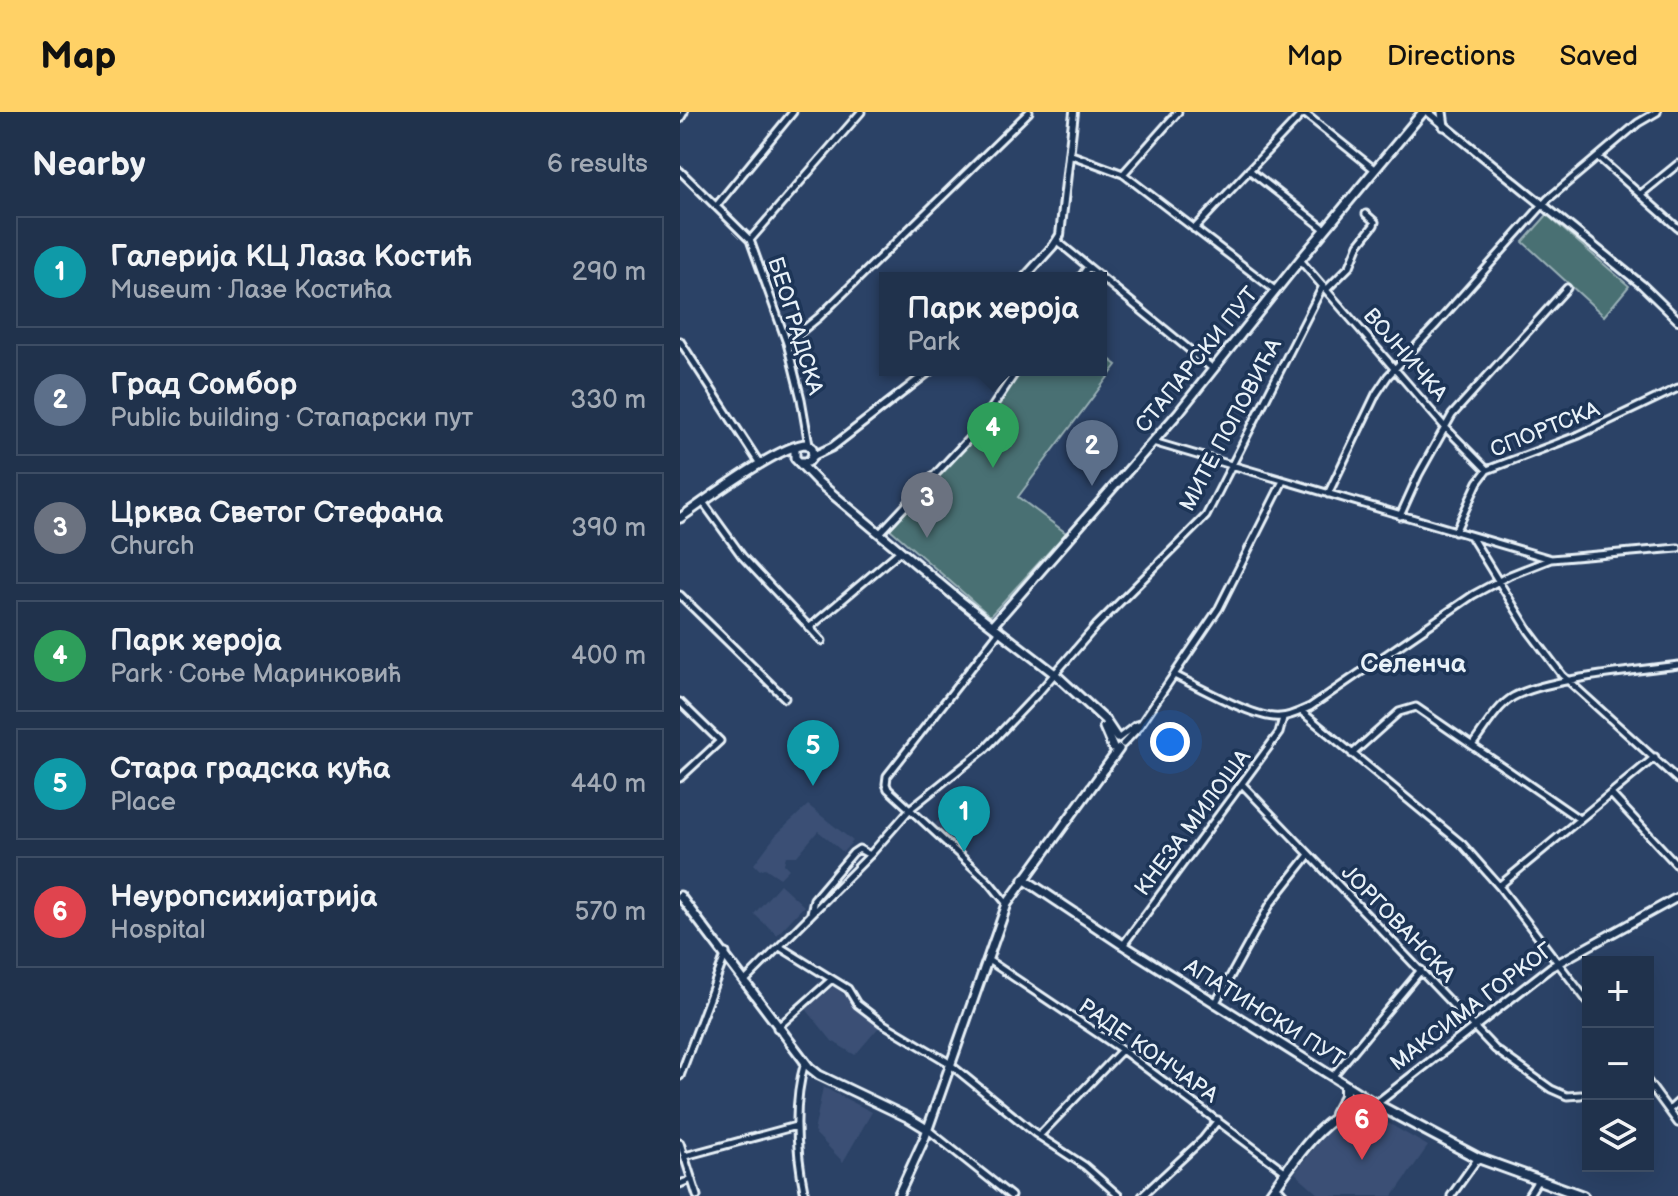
<!DOCTYPE html>
<meta charset="utf-8">
<style>
body{margin:0;font-family:"Balsamiq Sans",sans-serif;background:#2d3e56;color:#f1f3f6}
.controls{position:absolute;right:24px;bottom:24px;display:grid;overflow:hidden;border-radius:0px;box-shadow:0 8px 32px #0002}
.controls button{width:72px;height:72px;display:grid;place-items:center;padding:0;border:0;border-bottom:2px solid #3d4d64;background:#20324c;color:#f1f3f6;font:40px sans-serif}
.you{position:absolute;left:490px;top:630px;width:28px;height:28px;margin:-20px;border:6px solid #fff;border-radius:50%;background:#1a73e8;box-shadow:0 0 0 12px #1a73e833}
.badge{display:grid;place-items:center;width:52px;height:52px;border-radius:50%;background:#ffd166;color:#fff;font-size:26px;font-weight:700}
.pin{position:absolute;translate:-50% -66px;filter:drop-shadow(0 2px 4px #0008)}
.pin::after{content:'';position:absolute;top:42px;width:28px;height:24px;background:inherit;clip-path:polygon(0 0,100% 0,50% 100%)}
.popup{position:absolute;left:199px;top:160px;width:228px;height:104px;box-sizing:border-box;display:grid;place-content:center;border-radius:0px;background:#20324c;filter:drop-shadow(0 2px 6px #0005);font-size:26px;white-space:nowrap;color:#a2aab5}
.popup b{font-size:30px;color:#f1f3f6}
.popup::after{content:'';position:absolute;left:50%;top:100%;margin-left:-16px;border:16px solid transparent;border-top-color:#20324c}
.list{margin:0;padding:0;list-style:none}
h2{display:flex;justify-content:space-between;align-items:center;height:104px;margin:0;padding:0 32px;font-size:34px}
h2 small{font-size:26px;font-weight:400;color:#a2aab5}
.list li{display:grid;grid-template-columns:52px 1fr auto;gap:24px;align-items:center;box-sizing:border-box;height:112px;margin:0 16px 16px;padding:0 16px;border:2px solid #3d4d64;border-radius:0px}
.list b{display:block;font-size:30px;white-space:nowrap}
.list p{margin:0;font-size:26px;white-space:nowrap;color:#a2aab5}
.list em{font-size:26px;font-style:normal;color:#a2aab5}
.icon{flex:none;width:44px;height:44px;fill:none;stroke:currentColor;stroke-width:2;stroke-linecap:round;stroke-linejoin:round}
.map{position:relative;flex:none;width:998px;height:1084px;overflow:hidden}
header{display:flex;align-items:center;gap:48px;box-sizing:border-box;height:112px;padding:0 40px;background:#ffd166;color:#111}
header strong{font-size:38px}
nav{display:flex;gap:44px;margin-inline-start:auto;font-size:28px}
main{display:flex}
aside{flex:1;background:#20324c}
.map>svg:first-child{display:block}
</style>
<header>
<strong>Map</strong>
<nav><a>Map</a><a>Directions</a><a>Saved</a></nav>
</header>
<main>
<aside>
<h2>Nearby<small>6 results</small></h2>
<ul class="list">
<li><span class="badge" style="background:#0f9aa8">1</span><div><b>Галерија КЦ Лаза Костић</b><p>Museum · Лазе Костића</p></div><em>290 m</em></li>
<li><span class="badge" style="background:#5c6f8a">2</span><div><b>Град Сомбор</b><p>Public building · Стапарски пут</p></div><em>330 m</em></li>
<li><span class="badge" style="background:#6b7280">3</span><div><b>Црква Светог Стефана</b><p>Church</p></div><em>390 m</em></li>
<li><span class="badge" style="background:#2e9e5b">4</span><div><b>Парк хероја</b><p>Park · Соње Маринковић</p></div><em>400 m</em></li>
<li><span class="badge" style="background:#0f9aa8">5</span><div><b>Стара градска кућа</b><p>Place</p></div><em>440 m</em></li>
<li><span class="badge" style="background:#e0444e">6</span><div><b>Неуропсихијатрија</b><p>Hospital</p></div><em>570 m</em></li>
</ul>
</aside>
<div class="map">
<svg width="998" height="1084" viewBox="0 0 998 1084">
<rect width="100%" height="100%" fill="#2b4266"/>
<filter id="ink" filterUnits="userSpaceOnUse"><feTurbulence type="fractalNoise" baseFrequency=".0125" numOctaves="2"/><feDisplacementMap in="SourceGraphic" scale="16" xChannelSelector="R" yChannelSelector="G"/><feConvolveMatrix kernelMatrix="1 2 1 2 8 2 1 2 1" color-interpolation-filters="sRGB"/></filter>
<g filter="url(#ink)">
<path fill="#3a4f74" d="M281 684 299 703 272 730 255 712Z
M128 693 173 729 163 740 138 719 117 744H106L104 752 109 757 100 766 85 756 80 758 74 752 96 723Z
M100 772 124 794 97 823 74 802Z
M155 873 180 900 200 914 175 943 152 929 126 897Z
M143 975 192 1000 163 1050 134 1020Z
M687 999 748 1034 713 1084H641L615 1061 651 1013Z"/>
<path fill="#4a7073" stroke="#99b0b6" stroke-width="2" d="M867 103 949 174 924 204 843 130Z
M421 241 437 253 338 385 386 421 310 504 210 417 296 324 342 258H421Z"/>
<g fill="none" stroke-linecap="round" stroke-linejoin="round">
<g stroke="#e8f1f8" stroke-width="11">
<path id="minor" d="M624 1 694 57
M0 7 4 0
M389 42 443 62 596 179
M918 45 998 116
M569 58 645 117
M0 59 70 128 107 231 121 287 129 333
M443 62 498 0
M961 82 998 52
M37 93 113 0
M514 117 624 0
M70 128 181 0
M377 129 533 257
M620 148 764 314 807 358
M400 166 408 155
M647 177 670 154 679 132 694 113 695 110 686 102
M0 229 80 352
M107 231 139 205 349 0
M473 330 871 447
M648 382 696 282 708 264 755 214 868 87 958 11 977 0
M23 390 62 444 142 529
M720 404 739 362 772 303 887 176
M201 420 297 318 337 258
M775 420 798 370 807 358 899 323 998 276
M792 426 849 519 882 563 998 668
M0 483 105 586
M129 516 220 439
M320 519 207 664 206 672 208 677 310 771 327 792
M494 563C518 574 576 608 600 605 610 605 621 599 630 595L793 483 830 463 871 447 998 436
M0 590 40 629 0 666
M621 599 782 732 819 774 908 890
M439 626 456 613
M443 632 458 616 539 496 603 369
M793 632C804 618 817 594 833 585 868 566 956 559 998 553
M672 642 719 600 736 595 899 707
M562 672 815 937 871 977 887 984 901 983
M931 682 998 754
M819 774 975 645
M131 801 134 787 173 741 179 737 190 743
M443 833 599 621 603 606
M100 835 168 877 177 892 202 911 266 949 356 1022 405 1054 439 1084
M308 848 442 938 606 1060
M65 869 190 743 231 696 305 637 359 580 416 514 526 404 643 174
M535 892 591 791 628 744
M97 916 152 867
M125 950C112 994 116 1040 125 1084
M0 964 46 841
M652 965 741 858
M968 970 998 1011
M989 998 998 990
M247 1017 331 1084
M359 1024 442 938
M0 1031 17 1084
M5 1044 116 1014
M0 1072 12 1067
M596 1074 605 1084
M462 1084 523 1027 538 1008
M771 1084 798 1046
M848 1084 858 1068"/>
</g>
<g stroke="#e8f1f8" stroke-width="12">
<path id="tertiary" d="M748 0 962 173 998 208
M344 166 373 134 380 123 394 0
M133 344 152 335 251 258
M696 992 871 855 998 785"/>
</g>
<g stroke="#e8f1f8" stroke-width="13">
<path id="secondary" d="M762 0 764 14
M115 336V346L138 370 278 487 375 562 425 608 437 626
M0 406C25 389 100 332 127 332L132 336 133 344 128 350H120
M313 513 499 300 620 148 743 0
M424 615 433 636
M344 767 443 833 696 992
M0 784 129 955 139 963 229 1006 247 1017
M218 1084 245 1025 327 792 439 637"/>
</g>
<g stroke="#e8f1f8" stroke-width="14">
<path id="primary" d="M655 1002 665 984V974
M589 1084C613 1050 649 990 696 992L798 1046 903 1084"/>
</g>
<use href="#minor" stroke="#1d3557" stroke-width="5"/>
<use href="#tertiary" stroke="#1d3557" stroke-width="6"/>
<use href="#secondary" stroke="#1d3557" stroke-width="7"/>
<use href="#primary" stroke="#1d3557" stroke-width="8"/>
</g>
</g>
<g text-anchor="middle" dominant-baseline="central" stroke-width="7" stroke-linejoin="round" paint-order="stroke">
<g font-size="22" fill="#e8f1f8" stroke="#1d3557">
<text transform="translate(115 214) rotate(73)">БЕОГРАДСКА</text>
<text transform="translate(725 243) rotate(49)">ВОЈНИЧКА</text>
<text transform="translate(517 248) rotate(-51)">СТАПАРСКИ ПУТ</text>
<text transform="translate(551 313) rotate(-62)">МИТЕ ПОПОВИЋА</text>
<text transform="translate(865 318) rotate(-22)">СПОРТСКА</text>
<text transform="translate(513 711) rotate(-53)">КНЕЗА МИЛОША</text>
<text transform="translate(718 812) rotate(46)">ЈОРГОВАНСКА</text>
<text transform="translate(792 895) rotate(-37)">МАКСИМА ГОРКОГ</text>
<text transform="translate(584 901) rotate(32)">АПАТИНСКИ ПУТ</text>
<text transform="translate(468 939) rotate(35)">РАДЕ КОНЧАРА</text>
</g>
<g font-size="26" font-weight="bold" fill="#e8f1f8" stroke="#1d3557">
<text x="733" y="552">Селенча</text>
</g>
</g>
</svg>
<div class="controls">
<button>+</button>
<button>−</button>
<button><svg class="icon" aria-label="layers" viewBox="0 0 24 24"><path d="M12 4l9 5-9 5-9-5zM3 14l9 5 9-5"/></svg></button>
</div>
<div class="you"></div>
<div class="pin badge" style="left:284px;top:740px;background:#0f9aa8">1</div>
<div class="pin badge" style="left:412px;top:374px;background:#5c6f8a">2</div>
<div class="pin badge" style="left:247px;top:426px;background:#6b7280">3</div>
<div class="pin badge" style="left:313px;top:356px;background:#2e9e5b">4</div>
<div class="popup"><b>Парк хероја</b>Park</div>
<div class="pin badge" style="left:133px;top:674px;background:#0f9aa8">5</div>
<div class="pin badge" style="left:682px;top:1048px;background:#e0444e">6</div>
</div>
</main>
